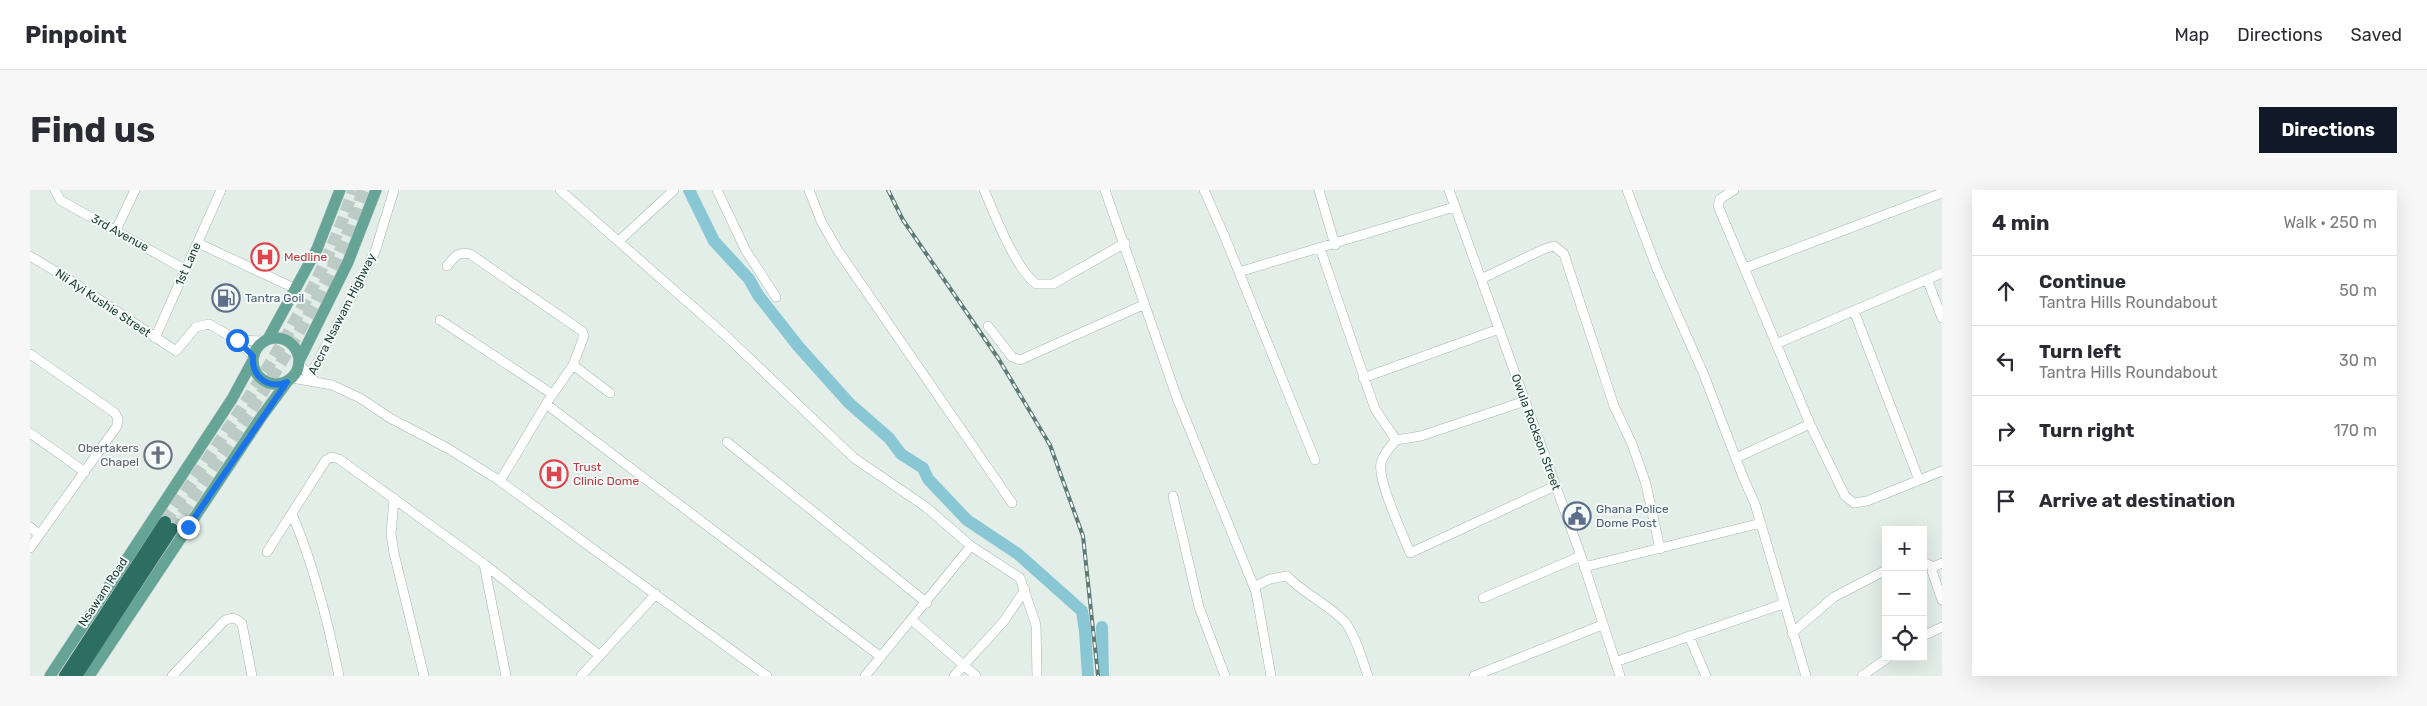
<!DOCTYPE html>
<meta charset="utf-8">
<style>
body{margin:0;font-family:Rubik,sans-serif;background:#f7f7f7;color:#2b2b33}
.controls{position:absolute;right:15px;bottom:15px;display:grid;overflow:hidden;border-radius:0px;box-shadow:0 5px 20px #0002}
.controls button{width:45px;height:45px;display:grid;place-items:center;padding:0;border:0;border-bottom:1px solid #e1e1e2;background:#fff;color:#2b2b33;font:25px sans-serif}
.stop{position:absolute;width:15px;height:15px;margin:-11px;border:4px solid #1a73e8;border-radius:50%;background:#fff}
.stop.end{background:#1a73e8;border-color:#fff;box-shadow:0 1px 5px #0008}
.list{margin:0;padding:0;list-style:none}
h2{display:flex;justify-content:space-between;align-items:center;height:65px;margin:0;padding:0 20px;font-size:21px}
h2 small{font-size:16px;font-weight:400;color:#7c7c81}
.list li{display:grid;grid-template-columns:32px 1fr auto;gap:15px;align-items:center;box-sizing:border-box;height:70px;padding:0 20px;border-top:1px solid #e1e1e2}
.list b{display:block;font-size:19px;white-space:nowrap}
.list p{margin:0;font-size:16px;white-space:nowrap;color:#7c7c81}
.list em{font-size:16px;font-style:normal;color:#7c7c81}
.icon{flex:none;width:28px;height:28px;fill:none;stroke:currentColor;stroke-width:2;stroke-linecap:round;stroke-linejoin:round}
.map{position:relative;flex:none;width:1912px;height:486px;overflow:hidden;border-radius:0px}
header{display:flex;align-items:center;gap:30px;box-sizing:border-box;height:70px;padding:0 25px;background:#fff;border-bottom:1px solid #e1e1e2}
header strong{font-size:24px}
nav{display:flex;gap:28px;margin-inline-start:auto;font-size:18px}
.intro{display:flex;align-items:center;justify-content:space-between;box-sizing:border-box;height:120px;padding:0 30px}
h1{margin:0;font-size:35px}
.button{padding:12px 22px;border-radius:0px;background:#111827;color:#fff;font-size:18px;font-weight:700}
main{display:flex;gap:30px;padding:0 30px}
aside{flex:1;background:#fff;border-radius:0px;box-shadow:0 5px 20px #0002}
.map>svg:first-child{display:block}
</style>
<header>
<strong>Pinpoint</strong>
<nav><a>Map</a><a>Directions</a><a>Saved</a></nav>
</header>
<div class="intro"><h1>Find us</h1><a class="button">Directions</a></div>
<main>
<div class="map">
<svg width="1912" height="486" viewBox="0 0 1912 486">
<rect width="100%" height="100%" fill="#e3eee9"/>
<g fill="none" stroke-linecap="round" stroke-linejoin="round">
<path stroke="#8ac7d4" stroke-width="12" d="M659 0 684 51 719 89 728 105 768 156 819 213 859 248 871 264 893 278 898 289 937 330 988 364 1052 421 1055 441 1058 486
M1072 437 1073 486"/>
<path stroke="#bccbc6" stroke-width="12" stroke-dasharray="12 6" stroke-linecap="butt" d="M135 332C205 227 284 122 323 0
M142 339C213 231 293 125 333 0"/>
<g stroke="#a5b6b1" stroke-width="10">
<path id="minor" d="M25 0 30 10 156 80
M530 0 694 144 824 268 896 317 941 356 990 388 1006 435 1007 486
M687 0 716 61 746 107
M779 0 791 31 807 59 982 313
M954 0C966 27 984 76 1006 94H1023L1095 53
M1075 0 1147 208 1226 402 1241 486
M1174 0 1194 45 1285 270
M1289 0 1305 55
M1419 0 1551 366 1590 486
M1597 0 1627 79 1674 185 1713 287 1725 314 1776 486
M1704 0 1690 9 1688 16 1780 234 1815 306 1824 313 1837 311 1912 281
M86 40 105 0
M590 50 644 0
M168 53 266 99
M1290 58 1345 219 1366 250 1391 246 1495 211
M0 66 40 90 146 161 166 137 179 134 207 150 223 166
M417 76C424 67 428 61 440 64L552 141 554 146 543 175 516 214 470 291
M1715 78 1912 3
M1209 82 1424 17
M1451 89 1514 59 1524 56 1534 64 1584 216 1602 254 1616 294 1630 359
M1897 89 1912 128
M1824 121 1889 290
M410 130 522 204
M958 136 982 167 990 170 1113 115
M125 148 191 0
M207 150 234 151
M1746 154 1912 83
M0 164 85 223 88 229 87 236 0 358
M269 174 284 190
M543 175 580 203
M262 188 302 195 330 208 360 228 419 259 470 291 737 486
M1333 188 1469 139
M278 190 345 62 364 0
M516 214 851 467
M0 243 55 282
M1366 250C1361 256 1353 264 1351 273 1347 290 1373 344 1380 363L1525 296
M697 252 897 413
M1706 268 1780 234
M1143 306 1169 417 1195 486
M364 308 361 344 364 363 394 486
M262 324C284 375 298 432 309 486
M0 337 9 344
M237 362 296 270 301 267 309 269 454 374 569 465
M1893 371 1903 377
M1912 373 1903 377 1902 381 1912 410
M454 374 476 486
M1554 377 1731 333
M1224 397 1240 389 1257 386C1274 404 1298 414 1315 432 1326 446 1332 470 1338 486
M1453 408 1551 366
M882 430 946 486
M1762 443 1804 407 1856 380
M1659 446 1676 486
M1893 446 1912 437
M1585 472 1753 414
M142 486 194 431C202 427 206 427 212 434L222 486
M551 486 626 404
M835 486 941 356
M924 486 974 431 995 400
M1444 486 1572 435
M1832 486 1859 467"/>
</g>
<g stroke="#c1cac8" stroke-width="12">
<path id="major" d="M223 171a23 23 0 1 1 46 0a23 23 0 1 1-46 0Z
M238 149 287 59 310 0
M269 171 318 72 346 0
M20 486 202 209 222 172
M59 486 232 226 257 192"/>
</g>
<g stroke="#c1cac8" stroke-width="14">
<path id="highway" d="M35 486 135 332
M46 486 142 339"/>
</g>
<use href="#minor" stroke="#fff" stroke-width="9"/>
<use href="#major" stroke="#66a596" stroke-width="11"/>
<use href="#highway" stroke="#2d6e62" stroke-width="12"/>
<g stroke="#5d7b74" stroke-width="4">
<path id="rail" d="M858 0 873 30 968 168 1020 255 1053 346 1068 486"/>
</g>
<use href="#rail" stroke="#f4faf7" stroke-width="2" stroke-dasharray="5.5" stroke-linecap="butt"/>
</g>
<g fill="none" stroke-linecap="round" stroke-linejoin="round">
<path stroke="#1a73e8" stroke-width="6" d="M158 337 257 192C238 200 221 186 223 166L207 150"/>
</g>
<defs>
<g id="hospital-ring" transform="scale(1.4375)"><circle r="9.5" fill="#f4faf7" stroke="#e0444e" stroke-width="1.5"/><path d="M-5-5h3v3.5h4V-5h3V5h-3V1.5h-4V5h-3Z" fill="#e0444e"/></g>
<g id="fuel-ring" transform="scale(1.4375)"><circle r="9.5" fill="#f4faf7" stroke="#5c6f8a" stroke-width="1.5"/><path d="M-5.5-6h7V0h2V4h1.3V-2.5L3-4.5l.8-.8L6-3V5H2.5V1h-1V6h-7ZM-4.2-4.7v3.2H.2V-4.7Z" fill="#5c6f8a"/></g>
<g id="church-ring" transform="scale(1.4375)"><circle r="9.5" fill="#f4faf7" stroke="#6b7280" stroke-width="1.5"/><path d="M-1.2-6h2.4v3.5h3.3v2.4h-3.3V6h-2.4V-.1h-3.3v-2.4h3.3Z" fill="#6b7280"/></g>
<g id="civic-ring" transform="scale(1.4375)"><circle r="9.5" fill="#f4faf7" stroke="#5c6f8a" stroke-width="1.5"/><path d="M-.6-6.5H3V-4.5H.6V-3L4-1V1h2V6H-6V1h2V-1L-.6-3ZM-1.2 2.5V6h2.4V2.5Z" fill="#5c6f8a"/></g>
</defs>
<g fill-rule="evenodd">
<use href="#hospital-ring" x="235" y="67"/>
<use href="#fuel-ring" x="196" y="108"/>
<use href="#church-ring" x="128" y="265"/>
<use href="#hospital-ring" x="524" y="284"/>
<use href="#civic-ring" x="1547" y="326"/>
</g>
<g text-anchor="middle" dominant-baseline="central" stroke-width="4" stroke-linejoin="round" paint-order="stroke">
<g font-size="12" fill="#224039" stroke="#f4faf7">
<text transform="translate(90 43) rotate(29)">3rd Avenue</text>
<text transform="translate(158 74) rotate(-66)">1st Lane</text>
<text transform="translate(73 113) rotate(34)">Nii Ayi Kushie Street</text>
<text transform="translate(312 124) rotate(-63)">Accra Nsawam Highway</text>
<text transform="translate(1506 242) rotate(70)">Owula Rockson Street</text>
<text transform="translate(73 402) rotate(-57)">Nsawam Road</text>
</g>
<g font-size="12" fill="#be3a42" stroke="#f4faf7" text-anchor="start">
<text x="254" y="67">Medline</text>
<text x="543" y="277">Trust<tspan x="543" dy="14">Clinic Dome</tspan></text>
</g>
<g font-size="12" fill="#4e5e75" stroke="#f4faf7" text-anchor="start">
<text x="215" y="108">Tantra Goil</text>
<text x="1566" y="319">Ghana Police<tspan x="1566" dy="14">Dome Post</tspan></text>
</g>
<g font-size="12" fill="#5b616d" stroke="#f4faf7" text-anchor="end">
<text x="109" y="258">Obertakers<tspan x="109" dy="14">Chapel</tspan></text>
</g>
</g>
</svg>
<div class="controls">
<button>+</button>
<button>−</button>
<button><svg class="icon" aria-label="locate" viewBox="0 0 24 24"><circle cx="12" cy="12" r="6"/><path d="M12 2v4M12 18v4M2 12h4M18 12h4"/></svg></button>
</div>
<div class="stop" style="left:207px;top:150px"></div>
<div class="stop end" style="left:158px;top:337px"></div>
</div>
<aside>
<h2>4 min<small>Walk · 250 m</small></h2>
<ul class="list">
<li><svg class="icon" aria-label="ahead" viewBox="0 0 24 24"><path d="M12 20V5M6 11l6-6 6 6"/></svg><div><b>Continue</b><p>Tantra Hills Roundabout</p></div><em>50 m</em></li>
<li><svg class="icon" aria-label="left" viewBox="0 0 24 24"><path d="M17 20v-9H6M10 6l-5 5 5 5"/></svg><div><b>Turn left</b><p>Tantra Hills Roundabout</p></div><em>30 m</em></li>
<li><svg class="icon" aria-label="right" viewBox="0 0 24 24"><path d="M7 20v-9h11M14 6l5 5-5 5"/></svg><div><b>Turn right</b></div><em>170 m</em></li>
<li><svg class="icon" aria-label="arrive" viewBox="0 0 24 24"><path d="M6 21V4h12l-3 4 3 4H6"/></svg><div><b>Arrive at destination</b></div></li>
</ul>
</aside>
</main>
